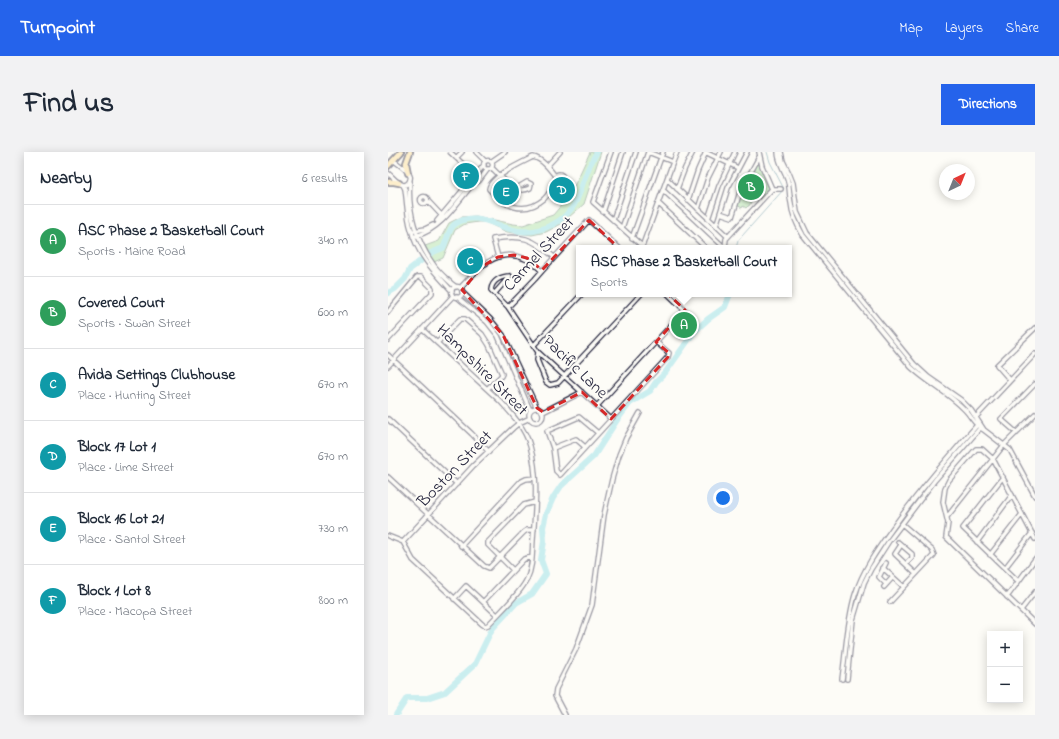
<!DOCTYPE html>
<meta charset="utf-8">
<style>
body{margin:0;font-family:"Indie Flower",sans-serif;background:#f2f2f3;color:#1f2937}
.controls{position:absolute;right:12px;bottom:12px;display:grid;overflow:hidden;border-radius:0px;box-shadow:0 2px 10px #0003}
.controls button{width:36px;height:36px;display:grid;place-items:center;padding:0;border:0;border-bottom:1px solid #e0e1e3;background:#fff;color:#1f2937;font:20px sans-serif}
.compass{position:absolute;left:551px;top:12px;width:36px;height:36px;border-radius:50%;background:#fff;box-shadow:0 2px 10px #0003;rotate:43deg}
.you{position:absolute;left:335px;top:346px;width:14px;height:14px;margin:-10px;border:3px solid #fff;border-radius:50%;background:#1a73e8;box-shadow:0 0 0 6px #1a73e833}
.badge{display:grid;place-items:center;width:26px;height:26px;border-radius:50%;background:#2563eb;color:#fff;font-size:13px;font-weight:700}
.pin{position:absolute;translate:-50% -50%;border:2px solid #fff;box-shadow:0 1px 4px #0006}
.popup{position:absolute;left:188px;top:93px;width:216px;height:52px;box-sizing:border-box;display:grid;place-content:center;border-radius:0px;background:#fff;filter:drop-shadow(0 1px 3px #0005);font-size:13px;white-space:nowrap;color:#747a83}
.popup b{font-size:15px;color:#1f2937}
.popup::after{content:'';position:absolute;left:50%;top:100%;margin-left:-8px;border:8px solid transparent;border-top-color:#fff}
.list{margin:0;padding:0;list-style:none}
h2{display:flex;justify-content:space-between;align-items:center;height:52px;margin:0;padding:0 16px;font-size:17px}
h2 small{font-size:13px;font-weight:400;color:#747a83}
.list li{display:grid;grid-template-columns:26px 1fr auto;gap:12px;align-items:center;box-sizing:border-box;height:72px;padding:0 16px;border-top:1px solid #e0e1e3}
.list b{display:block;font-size:15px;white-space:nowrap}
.list p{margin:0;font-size:13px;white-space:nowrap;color:#747a83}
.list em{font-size:13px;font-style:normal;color:#747a83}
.map{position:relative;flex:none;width:647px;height:563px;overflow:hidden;border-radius:0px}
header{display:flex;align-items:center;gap:24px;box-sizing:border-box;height:56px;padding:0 20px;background:#2563eb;color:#fff}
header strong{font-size:19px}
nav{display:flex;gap:22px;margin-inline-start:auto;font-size:14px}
.intro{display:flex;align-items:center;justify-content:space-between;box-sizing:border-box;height:96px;padding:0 24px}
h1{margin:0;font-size:28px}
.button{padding:10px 18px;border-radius:0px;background:#2563eb;color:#fff;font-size:14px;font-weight:700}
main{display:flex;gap:24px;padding:0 24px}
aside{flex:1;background:#fff;border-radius:0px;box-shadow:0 2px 10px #0003}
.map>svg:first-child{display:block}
</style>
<header>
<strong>Turnpoint</strong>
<nav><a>Map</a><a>Layers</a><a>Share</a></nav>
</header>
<div class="intro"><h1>Find us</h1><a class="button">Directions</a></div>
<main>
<aside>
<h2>Nearby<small>6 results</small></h2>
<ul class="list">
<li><span class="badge" style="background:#2e9e5b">A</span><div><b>ASC Phase 2 Basketball Court</b><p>Sports · Maine Road</p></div><em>340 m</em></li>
<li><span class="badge" style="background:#2e9e5b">B</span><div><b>Covered Court</b><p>Sports · Swan Street</p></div><em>600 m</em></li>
<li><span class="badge" style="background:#0f9aa8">C</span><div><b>Avida Settings Clubhouse</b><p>Place · Hunting Street</p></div><em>670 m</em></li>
<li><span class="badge" style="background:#0f9aa8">D</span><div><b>Block 17 Lot 1</b><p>Place · Lime Street</p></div><em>670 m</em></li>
<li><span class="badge" style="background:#0f9aa8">E</span><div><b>Block 16 Lot 21</b><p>Place · Santol Street</p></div><em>730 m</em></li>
<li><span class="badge" style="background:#0f9aa8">F</span><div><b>Block 1 Lot 8</b><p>Place · Macopa Street</p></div><em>800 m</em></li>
</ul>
</aside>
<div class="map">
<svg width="647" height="563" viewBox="0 0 647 563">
<rect width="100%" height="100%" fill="#fdfcf7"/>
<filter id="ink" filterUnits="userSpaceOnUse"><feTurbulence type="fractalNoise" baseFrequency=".025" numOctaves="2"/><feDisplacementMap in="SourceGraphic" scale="8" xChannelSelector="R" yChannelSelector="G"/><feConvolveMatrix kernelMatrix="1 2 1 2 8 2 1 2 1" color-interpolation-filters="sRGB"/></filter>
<g filter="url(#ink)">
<path fill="#abe2a6" stroke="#668270" d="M202 0H213L196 52 173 72 158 80 144 83 119 80 97 70H90L77 72 67 78 55 106 46 110 37 94 51 89 61 71 73 65 88 64 125 72 135 73 165 63 182 43Z
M369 8 381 36 372 46 366 44 362 49 363 50 361 54H360L358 56 355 54 354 56 349 53Z"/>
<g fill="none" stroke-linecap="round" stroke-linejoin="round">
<path stroke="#6293a1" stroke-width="1" d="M348 96 350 89 354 84 396 37 382 10 379 0"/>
<path stroke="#8ddee5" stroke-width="6" d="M0 141 7 137 17 127 22 117 43 101 55 96C59 89 60 77 67 72 86 59 104 72 122 77 145 84 170 75 184 56 191 47 193 35 197 25 200 16 204 8 209 0
M8 563 19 546H39L57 540 87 512 104 477 128 451 144 442 158 422 153 408 156 389 155 375 158 362 165 346 173 334 206 304 229 268 242 251 262 239 268 230 277 221 306 180 320 167 337 155 342 142"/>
<g stroke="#22223b" stroke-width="6">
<path id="minor" d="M62 0 78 15 72 21
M88 0 97 9
M223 0 205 50 254 94
M260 0 285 10
M317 0 350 16
M390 0C390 10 396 17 399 26 402 34 401 43 403 51 404 63 409 73 415 83L523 215C540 231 561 241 577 258 583 264 588 275 596 278
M393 0 395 9 401 21 405 31 409 60 419 81 526 212 540 225 573 248 583 258 596 278 622 298 647 344
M68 6 74 0
M95.5 13a4.5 4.5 0 1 1 9 0a4.5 4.5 0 1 1-9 0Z
M104 9 117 0
M159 14 172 0
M104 16C114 25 127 44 142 36L143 32 139 30 129 36
M0 21C5 25 15 39 21 30 22 28 23 26 22 24 20 18 10 12 5 8
M167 26a4 4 0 1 1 8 0a4 4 0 1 1-8 0Z
M167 24C161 16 154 7 145 5 133 11 102 25 101 37 115 54 136 64 156 47 161 42 165 35 168 29
M279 27 340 85
M22 29C19 58 28 88 45 112 50 120 58 126 64 132L68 135
M15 33 17 37C19 50 19 65 23 77 29 102 47 121 64 139
M289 37 297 16 305 0
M384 37H393
M275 38 337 96
M32.5 48a3.5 3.5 0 1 1 7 0a3.5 3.5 0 1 1-7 0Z
M300 48 310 18 318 0
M40 49 55 65
M270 51 318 96
M310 57 320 26 333 0
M215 60 235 0
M332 61 344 65 352 40 371 5
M320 67 331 34 347 0
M225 68 248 0
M49 69 96 13
M328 74 340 36 359 0
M234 76 260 0
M26 79 37 77 45 73
M28 84C53 77 68 52 84 33L91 29 100 17
M244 86 275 0
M254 95 285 10 289 0
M337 96 338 87 384 37 374 14 371 0
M110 105 105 87C134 82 144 86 166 105
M122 124C114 124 104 128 103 138L120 155 150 200 223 267
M63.5 140a5.5 5.5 0 1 1 11 0a5.5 5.5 0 1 1-11 0Z
M72 136C81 127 89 116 100 110 119 98 138 103 154 119
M74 140 102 167 115 183 149 256
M107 141 122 124
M280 142 305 166
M69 145 99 170 110 184 142 258
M120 155 147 127 154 119 201 68 231 96
M0 160 29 125H33L44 136V141L0 188
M49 191 72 167H77L94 182 101 193 114 222 113 224 99 237
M146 193 194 142
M150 200 149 208 158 230 162 233 170 231 253 142
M0 203 84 282 101 300
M0 214 65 144
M622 228 609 213 647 176
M209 254 297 158
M141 263a7 7 0 1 1 14 0a7 7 0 1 1-14 0Z
M155 260 194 240
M588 265 647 202
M0 267 69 332
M210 281 191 265 159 279 165 296 168 319 172 323 280 205 281 201 268 190
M629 281 613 267 647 232
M165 296 188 287 197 295
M0 325 96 414 101 416 136 380 139 378H146
M615 325 575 376 630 429
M559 365 616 293 647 262
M0 384 15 390 25 408 94 472 97 474 100 473C111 461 133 441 139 427 145 415 144 401 145 388 147 358 151 324 142 294 137 276 124 262 112 249L34 177
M647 387 605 307 594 297H588L561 328 557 336 555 350 560 371 558 385 647 472
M15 390 85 314 125 276 131 271 142 266
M510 390 524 402V406L518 412
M589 390 624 343
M513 393 507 402 528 422
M73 394 132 330 138 327 147 326
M602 403 634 362
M498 411 491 425 498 432
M495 416 516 435
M617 416 644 381
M125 418 100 393V390L136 353 147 350
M496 435 505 425
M619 445 647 407
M66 447 78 434 109 463
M95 450 136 407 144 405
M502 450 546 403 544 398 514 372
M633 458 647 440
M454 527C458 499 459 469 467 443 475 418 489 398 504 377 530 340 560 306 590 272
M459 527 465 468 476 431 483 417 501 389 547 328 593 275
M177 563 167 544 168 537 188 497 204 453 216 363 224 327 231 303 238 286 252 261"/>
</g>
<g stroke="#22223b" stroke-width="8">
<path id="major" d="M0 14 13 0
M20 21 18 11 22 0
M0 30H6L11 31"/>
</g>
<use href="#minor" stroke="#fdfcf7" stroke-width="3.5"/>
<use href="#major" stroke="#fcde96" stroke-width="4.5"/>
</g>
</g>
<path d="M0 0H647V563H0ZM201 68 297 158 268 190 281 201 280 205 223 267 194 240 155 260 149 256 115 183 74 138 95 114 110 105 126 103 139 106 154 118Z" fill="#fdfcf7" fill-opacity=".55" fill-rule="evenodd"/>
<path fill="none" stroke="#d62828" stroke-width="3" stroke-dasharray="8 5" stroke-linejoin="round" d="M201 68 297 158 268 190 281 201 280 205 223 267 194 240 155 260 149 256 115 183 74 138 95 114 110 105 126 103 139 106 154 118Z"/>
<g text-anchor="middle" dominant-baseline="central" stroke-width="4" stroke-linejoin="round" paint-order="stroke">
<g font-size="17" fill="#22223b" stroke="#fdfcf7">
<text transform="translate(151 102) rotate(-47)">Carmel Street</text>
<text transform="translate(187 215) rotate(44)">Pacific Lane</text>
<text transform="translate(94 218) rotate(45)">Hampshire Street</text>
<text transform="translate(67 317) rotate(-46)">Boston Street</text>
</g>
</g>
</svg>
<div class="controls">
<button>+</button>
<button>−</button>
</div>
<svg class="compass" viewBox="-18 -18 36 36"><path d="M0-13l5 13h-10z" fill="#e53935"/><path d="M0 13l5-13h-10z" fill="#747a83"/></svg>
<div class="you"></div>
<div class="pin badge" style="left:296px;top:173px;background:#2e9e5b">A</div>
<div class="popup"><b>ASC Phase 2 Basketball Court</b>Sports</div>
<div class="pin badge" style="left:363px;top:35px;background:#2e9e5b">B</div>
<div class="pin badge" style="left:82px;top:109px;background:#0f9aa8">C</div>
<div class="pin badge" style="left:174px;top:38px;background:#0f9aa8">D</div>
<div class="pin badge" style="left:118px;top:40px;background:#0f9aa8">E</div>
<div class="pin badge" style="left:78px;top:24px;background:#0f9aa8">F</div>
</div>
</main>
